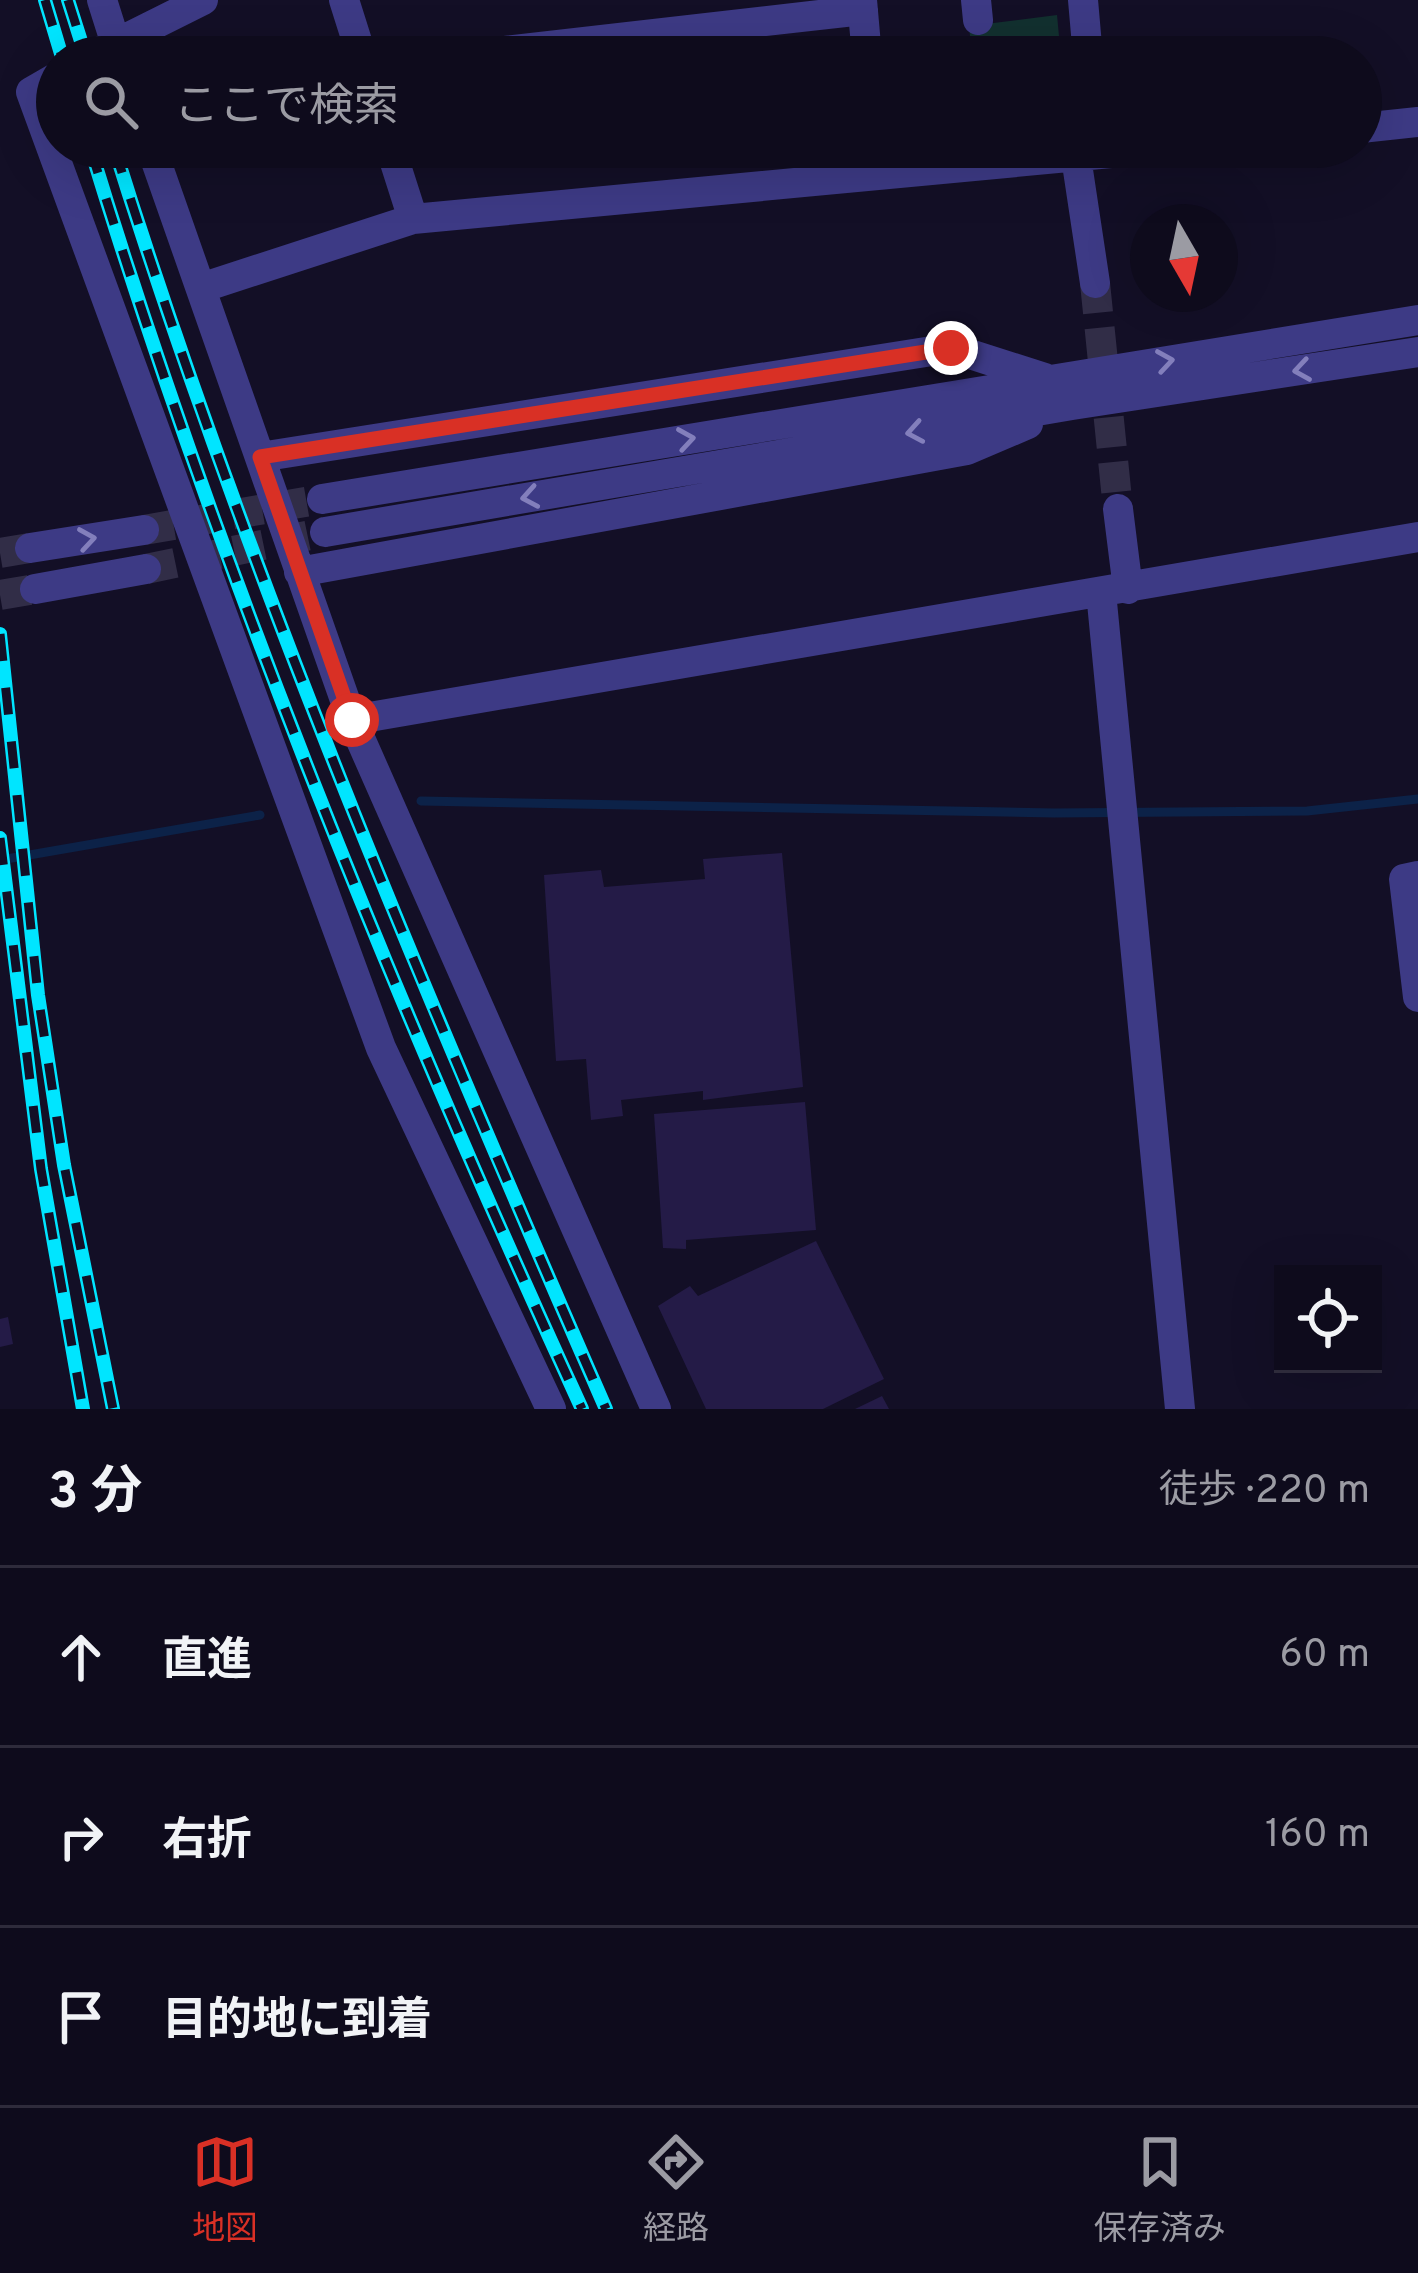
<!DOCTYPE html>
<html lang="ja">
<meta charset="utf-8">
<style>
body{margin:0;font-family:Overpass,"Noto Sans JP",sans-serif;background:#171425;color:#f1f3f6}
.controls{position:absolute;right:36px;bottom:36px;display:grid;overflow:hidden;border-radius:0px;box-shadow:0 12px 48px #0002}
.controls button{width:108px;height:108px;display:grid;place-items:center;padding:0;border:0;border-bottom:3px solid #2e2b3b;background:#0e0b1c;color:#f1f3f6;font:60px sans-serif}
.compass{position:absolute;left:1130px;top:204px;width:108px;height:108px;border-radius:50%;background:#0e0b1c;box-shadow:0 12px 48px #0002;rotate:171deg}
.stop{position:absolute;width:36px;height:36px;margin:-27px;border:9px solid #d93025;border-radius:50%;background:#fff}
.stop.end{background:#d93025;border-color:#fff;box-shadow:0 3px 12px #0008}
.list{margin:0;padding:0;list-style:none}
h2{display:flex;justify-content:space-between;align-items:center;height:156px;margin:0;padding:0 48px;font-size:51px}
h2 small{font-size:39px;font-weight:400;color:#9b9ba3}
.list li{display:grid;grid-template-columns:78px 1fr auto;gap:36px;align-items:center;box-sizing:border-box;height:180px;padding:0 48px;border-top:3px solid #2e2b3b}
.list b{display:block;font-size:45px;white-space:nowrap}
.list em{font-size:39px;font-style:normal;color:#9b9ba3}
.icon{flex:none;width:66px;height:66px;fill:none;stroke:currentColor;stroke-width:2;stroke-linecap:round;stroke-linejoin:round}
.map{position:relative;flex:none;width:1418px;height:1409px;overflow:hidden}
.search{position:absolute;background:#0e0b1c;box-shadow:0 12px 48px #0002;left:36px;right:36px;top:36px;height:132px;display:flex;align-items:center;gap:30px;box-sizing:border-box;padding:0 42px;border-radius:66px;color:#9b9ba3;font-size:45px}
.sheet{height:696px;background:#0e0b1c}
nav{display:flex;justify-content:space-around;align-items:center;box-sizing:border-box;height:168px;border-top:3px solid #2e2b3b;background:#0e0b1c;font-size:33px;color:#9b9ba3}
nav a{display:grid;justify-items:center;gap:6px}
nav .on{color:#d93025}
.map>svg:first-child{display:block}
</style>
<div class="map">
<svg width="1418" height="1409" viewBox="0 0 1418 1409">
<rect width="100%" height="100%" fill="#130f26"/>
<path fill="#12302f" d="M1057 15 1061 57H972L969 26Z"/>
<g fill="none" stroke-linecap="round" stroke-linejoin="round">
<path stroke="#0c2248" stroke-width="9" d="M421 801 1054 813 1307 811 1418 799
M0 860 260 815"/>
</g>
<path fill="#241b47" d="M782 853 803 1087 703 1100V1091L621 1100 623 1116 591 1120 586 1059 556 1061 544 875 601 870 604 887 705 879 703 859Z
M805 1102 816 1230 686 1240V1249L663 1248 654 1114Z
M816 1241 884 1379 823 1409H706L658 1306 690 1286 698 1296Z
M8 1317 13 1344 0 1347V1319Z
M882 1396 889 1409H855Z"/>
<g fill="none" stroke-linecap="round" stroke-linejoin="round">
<path stroke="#312d47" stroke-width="30" stroke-dasharray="30 15" stroke-linecap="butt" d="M1095 283 1118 509
M144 530 322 499
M0 553 30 548
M146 569 325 532
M0 595 35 589"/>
<path stroke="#3d3a85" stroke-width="30" d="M102 0 120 57
M344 0 362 57
M862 0 867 57
M976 0 978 20
M1083 0 1088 57
M89 57 203 0
M451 57 863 10
M57 77 31 92 381 1048 551 1409
M1361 128 1418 122
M151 147 352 720 656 1409
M390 147 413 219
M1076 157 1095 283
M201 288 413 219 1175 147
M260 457 951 348 1045 378
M322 499 1418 320
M1118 509 1128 589
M325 532 1072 405 1418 352
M30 548 144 530
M299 572 967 450 1028 424
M35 589 146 569
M1101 592 1180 1409
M352 720 1418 537
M1418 876 1404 879 1418 997"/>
<g stroke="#00e5ff" stroke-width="14">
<path id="rail" d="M45 0 62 57
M68 0 86 57
M90 147C222 579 394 999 582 1409
M114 147C249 579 425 995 606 1409
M0 634 38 995 64 1165 113 1409
M0 838 41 1169 83 1409"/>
</g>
<use href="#rail" stroke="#130f26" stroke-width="9" stroke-dasharray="27" stroke-linecap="butt"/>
</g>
<defs><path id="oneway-chevron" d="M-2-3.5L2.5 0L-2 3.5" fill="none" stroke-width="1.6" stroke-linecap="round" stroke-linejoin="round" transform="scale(3)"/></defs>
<g stroke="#837fbc">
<use href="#oneway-chevron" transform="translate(1165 361) rotate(-9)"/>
<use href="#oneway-chevron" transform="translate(1302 370) rotate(171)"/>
<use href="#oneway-chevron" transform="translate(915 432) rotate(170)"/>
<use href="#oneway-chevron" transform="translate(686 439) rotate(-9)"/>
<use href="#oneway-chevron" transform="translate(530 497) rotate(170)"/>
<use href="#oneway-chevron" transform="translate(87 539) rotate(-9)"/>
</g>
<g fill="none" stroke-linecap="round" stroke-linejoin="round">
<path stroke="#d93025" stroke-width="15" d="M352 720 260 457 951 348"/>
</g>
</svg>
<div class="controls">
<button><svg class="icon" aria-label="locate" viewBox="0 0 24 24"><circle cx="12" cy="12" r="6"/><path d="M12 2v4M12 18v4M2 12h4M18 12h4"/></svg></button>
</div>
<svg class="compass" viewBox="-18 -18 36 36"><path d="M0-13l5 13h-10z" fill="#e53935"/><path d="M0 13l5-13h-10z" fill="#9b9ba3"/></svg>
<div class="stop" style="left:352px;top:720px"></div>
<div class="stop end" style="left:951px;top:348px"></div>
<div class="search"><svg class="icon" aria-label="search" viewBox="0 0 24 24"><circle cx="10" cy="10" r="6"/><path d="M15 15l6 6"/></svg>ここで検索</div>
</div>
<section class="sheet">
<h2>3 分<small>徒歩 · 220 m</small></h2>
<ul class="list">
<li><svg class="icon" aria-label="ahead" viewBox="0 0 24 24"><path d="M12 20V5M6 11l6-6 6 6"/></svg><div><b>直進</b></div><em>60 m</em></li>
<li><svg class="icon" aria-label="right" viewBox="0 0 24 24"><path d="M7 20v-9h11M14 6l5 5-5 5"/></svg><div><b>右折</b></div><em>160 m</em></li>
<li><svg class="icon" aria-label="arrive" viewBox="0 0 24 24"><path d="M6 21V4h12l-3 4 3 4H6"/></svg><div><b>目的地に到着</b></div></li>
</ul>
</section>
<nav>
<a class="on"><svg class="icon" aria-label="map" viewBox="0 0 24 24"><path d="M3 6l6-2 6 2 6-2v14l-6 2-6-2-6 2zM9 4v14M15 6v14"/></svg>地図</a>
<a><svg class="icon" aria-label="directions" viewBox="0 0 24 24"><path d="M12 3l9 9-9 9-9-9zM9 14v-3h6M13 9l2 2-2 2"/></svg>経路</a>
<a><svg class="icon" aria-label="saved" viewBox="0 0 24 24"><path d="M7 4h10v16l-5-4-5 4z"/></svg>保存済み</a>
</nav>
